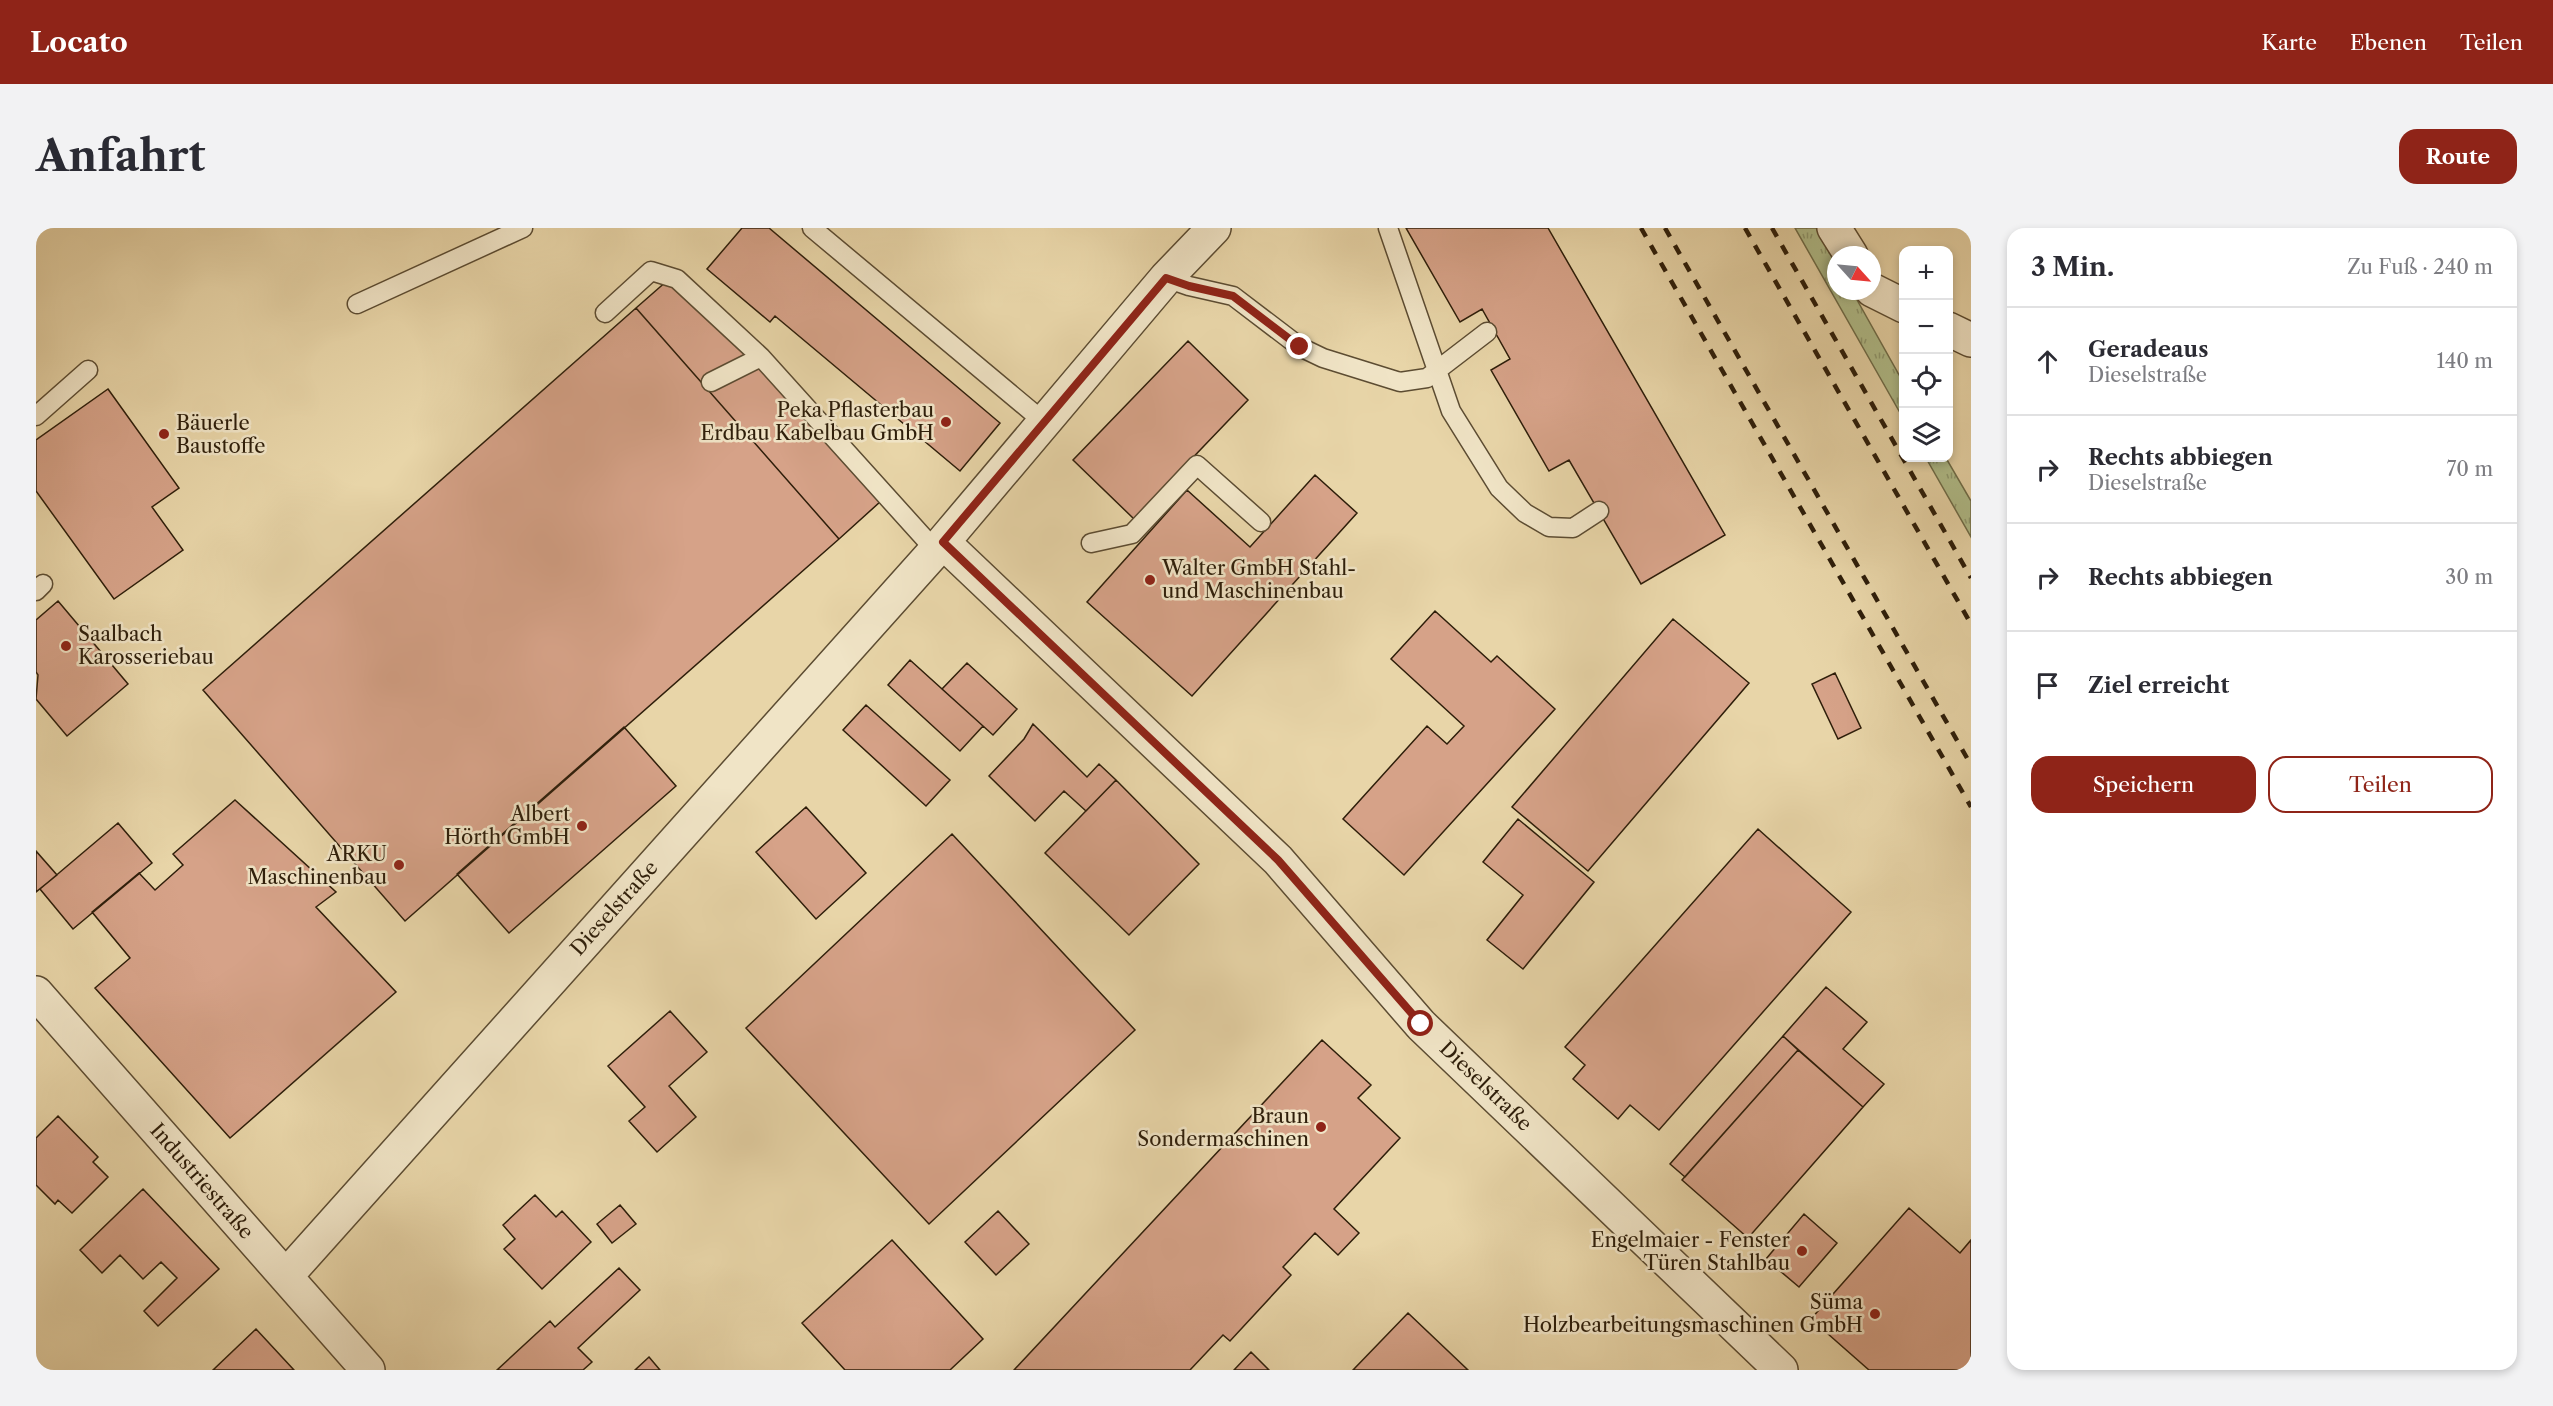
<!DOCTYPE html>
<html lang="de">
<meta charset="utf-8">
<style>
body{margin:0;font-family:"Libre Caslon Text",serif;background:#f2f2f3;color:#2b2b33}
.controls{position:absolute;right:18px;top:18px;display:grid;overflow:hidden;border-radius:12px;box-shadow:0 3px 9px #0003}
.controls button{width:54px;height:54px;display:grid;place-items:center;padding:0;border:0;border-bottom:2px solid #e1e1e2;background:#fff;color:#2b2b33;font:30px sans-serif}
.compass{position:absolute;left:1791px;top:18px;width:54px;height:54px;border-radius:50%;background:#fff;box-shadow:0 3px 9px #0003;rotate:117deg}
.stop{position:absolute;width:18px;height:18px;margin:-14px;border:4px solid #8f2418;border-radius:50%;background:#fff}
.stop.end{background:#8f2418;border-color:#fff;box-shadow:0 2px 6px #0008}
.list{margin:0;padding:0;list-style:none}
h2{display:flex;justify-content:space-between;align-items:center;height:78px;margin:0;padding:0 24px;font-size:26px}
h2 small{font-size:20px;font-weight:400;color:#7c7c81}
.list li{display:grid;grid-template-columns:39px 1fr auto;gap:18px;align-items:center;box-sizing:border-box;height:108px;padding:0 24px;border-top:2px solid #e1e1e2}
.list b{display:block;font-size:22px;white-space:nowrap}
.list p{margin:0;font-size:20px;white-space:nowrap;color:#7c7c81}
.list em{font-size:20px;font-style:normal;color:#7c7c81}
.actions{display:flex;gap:12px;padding:18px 24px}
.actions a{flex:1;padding:14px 0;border:2px solid #8f2418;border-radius:18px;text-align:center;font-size:21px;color:#8f2418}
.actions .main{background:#8f2418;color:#fff}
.icon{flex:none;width:33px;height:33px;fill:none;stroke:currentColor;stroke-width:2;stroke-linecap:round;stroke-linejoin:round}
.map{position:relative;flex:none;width:1935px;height:1142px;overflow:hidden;border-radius:18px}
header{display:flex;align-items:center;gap:36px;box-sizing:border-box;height:84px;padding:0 30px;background:#8f2418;color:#fff}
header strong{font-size:28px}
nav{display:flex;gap:33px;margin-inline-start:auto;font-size:21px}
.intro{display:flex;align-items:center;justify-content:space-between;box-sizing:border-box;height:144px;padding:0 36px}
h1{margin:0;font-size:42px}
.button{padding:15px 27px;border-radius:18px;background:#8f2418;color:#fff;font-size:21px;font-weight:700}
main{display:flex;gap:36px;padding:0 36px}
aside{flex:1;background:#fff;border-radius:18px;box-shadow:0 3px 9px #0003}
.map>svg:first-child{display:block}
</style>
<header>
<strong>Locato</strong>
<nav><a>Karte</a><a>Ebenen</a><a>Teilen</a></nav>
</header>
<div class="intro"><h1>Anfahrt</h1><a class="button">Route</a></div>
<main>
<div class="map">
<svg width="1935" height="1142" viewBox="0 0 1935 1142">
<defs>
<pattern id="grass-tufts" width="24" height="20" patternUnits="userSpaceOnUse" patternTransform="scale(1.5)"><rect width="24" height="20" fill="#b1be8b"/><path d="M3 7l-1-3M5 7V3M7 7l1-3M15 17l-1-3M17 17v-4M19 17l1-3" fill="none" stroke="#909a70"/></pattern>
</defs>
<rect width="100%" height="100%" fill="#e8d5a8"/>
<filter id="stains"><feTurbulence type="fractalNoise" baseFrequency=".00333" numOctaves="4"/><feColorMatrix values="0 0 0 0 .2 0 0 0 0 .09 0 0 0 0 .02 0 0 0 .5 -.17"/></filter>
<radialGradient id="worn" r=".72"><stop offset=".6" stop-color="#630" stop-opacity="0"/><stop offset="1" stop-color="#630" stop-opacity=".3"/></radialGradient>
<path fill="url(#grass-tufts)" stroke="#706e4a" stroke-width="1.5" d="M1759 0H1780L1800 35V63H1816L1867 154V190Z
M1890 230H1910L1935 273V309Z"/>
<path fill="#d6a288" stroke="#2e1e0a" stroke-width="1.5" d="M706 0H733L964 195 924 243 739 88 734 94 671 41Z
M1370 0H1512L1689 307 1605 356 1533 232 1513 243 1455 142 1474 131 1446 81 1424 94Z
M640 45 855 264 803 311 600 80Z
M600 80 803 311 369 693 167 462Z
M1152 113 1212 172 1098 291 1037 232Z
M72 161 143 260 116 279 147 322 78 371 0 263V212Z
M1279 247 1321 285 1156 468 1051 374 1151 262 1214 319Z
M22 373 92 456 31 508 0 471 2 447 0 444V392Z
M1399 383 1455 434 1461 428 1519 481 1368 647 1307 591 1391 498 1411 516 1428 498 1355 431Z
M1637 391 1713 455 1552 643 1476 579Z
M874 432 947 498 924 523 852 457Z
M931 435 981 481 957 507 906 461Z
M1799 445 1825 500 1802 511 1776 456Z
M830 477 914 552 890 578 807 502Z
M997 496 1051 549 1063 536 1080 552 1050 583 1028 563 999 593 953 548 988 511Z
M588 499 640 558 473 705 421 646Z
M1080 552 1163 636 1093 707 1009 625Z
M199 572 300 664 280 679 360 764 194 910 59 760 94 730 56 684 103 645 119 662 147 637 137 626Z
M770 579 830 645 780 691 720 624Z
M1482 591 1558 654 1487 741 1451 712 1487 667 1447 634Z
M82 595 116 635 37 701 4 661Z
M1722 601 1815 684 1623 902 1594 877 1582 891 1537 851 1549 837 1529 819Z
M916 606 1099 802 893 996 710 800Z
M0 623 21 647 0 664Z
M1790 759 1831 794 1807 821 1848 856 1827 879 1747 808Z
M634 783 671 824 633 858 660 889 621 924 593 893 609 879 572 838Z
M1747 808 1762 822 1649 949 1634 936Z
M1286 812 1335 857 1322 870 1364 910 1298 981 1323 1005 1302 1027 1279 1005 1247 1039 1255 1047 1194 1113 1187 1107 1154 1142H978Z
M1762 822 1827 879 1712 1010 1646 952Z
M22 888 62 929 57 934 72 949 36 985 22 972 19 976 0 957V910Z
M107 961 183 1041 122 1098 108 1083 141 1050 125 1034 107 1051 84 1027 66 1045 44 1022Z
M499 967 520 989 526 983 555 1014 506 1061 468 1021 479 1011 467 997Z
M584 977 600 996 576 1015 561 996Z
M1873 980 1924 1025 1935 1012V1142H1833L1775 1091Z
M962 983 993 1016 960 1047 929 1014Z
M1768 986 1801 1015 1763 1059 1730 1031Z
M856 1012 947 1111 914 1142H809L766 1095Z
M583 1040 604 1062 542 1120 556 1134 547 1142H461L514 1093 519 1099Z
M1372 1085 1432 1142H1317Z
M220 1101 258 1142H177Z
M1215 1124 1233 1142H1198Z
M613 1129 624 1142H599Z"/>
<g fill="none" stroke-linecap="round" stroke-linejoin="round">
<g stroke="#5c4c32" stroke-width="21">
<path id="service" d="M776 0 1008 194
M1352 0 1415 183 1463 260 1489 285 1513 299 1537 300 1563 283
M1130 50 1153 58 1197 68 1264 119 1287 130 1364 154 1391 150 1451 104
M321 76 487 0
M569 85 615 43 641 51 725 129 899 322
M675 154 725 129
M0 188 52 142
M1055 315 1096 306 1161 237 1225 294
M0 363 7 356"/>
</g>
<g stroke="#5c4c32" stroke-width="36">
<path id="minor" d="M1798 0 1815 27
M1836 62 1868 78
M1912 101 1935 112
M907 314 1130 50 1178 0
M0 765 332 1142
M250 1048 907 314 1242 632 1385 797 1745 1142"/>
</g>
<use href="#service" stroke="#f0e4c6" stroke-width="18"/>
<use href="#minor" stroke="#f0e4c6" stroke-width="33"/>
<path stroke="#2e1e0a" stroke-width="4.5" stroke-dasharray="10 10" stroke-linecap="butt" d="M1605 0 1935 579
M1629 0 1935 537
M1709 0 1935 396
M1736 0 1935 350"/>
</g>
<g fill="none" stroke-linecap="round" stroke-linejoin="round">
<path stroke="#8f2418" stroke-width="8" d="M1264 119 1197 68 1153 58 1130 50 907 314 1242 632 1385 796"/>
</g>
<g fill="#8f2418" stroke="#f0e4c6" stroke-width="2">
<circle cx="910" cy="194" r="6"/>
<circle cx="128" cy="206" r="6"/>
<circle cx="1114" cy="352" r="6"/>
<circle cx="30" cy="418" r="6"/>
<circle cx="546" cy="598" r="6"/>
<circle cx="363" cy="637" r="6"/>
<circle cx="1285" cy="899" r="6"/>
<circle cx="1766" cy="1023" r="6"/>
<circle cx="1839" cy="1086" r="6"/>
</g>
<g text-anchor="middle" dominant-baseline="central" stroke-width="5" stroke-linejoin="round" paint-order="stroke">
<g font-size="20" fill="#2e1e0a" stroke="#f0e4c6" text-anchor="end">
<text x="898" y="182">Peka Pflasterbau<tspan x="898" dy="23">Erdbau Kabelbau GmbH</tspan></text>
<text x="140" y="195" text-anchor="start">Bäuerle<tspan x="140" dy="23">Baustoffe</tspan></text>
<text x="1126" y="340" text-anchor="start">Walter GmbH Stahl-<tspan x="1126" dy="23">und Maschinenbau</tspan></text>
<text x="42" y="406" text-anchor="start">Saalbach<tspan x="42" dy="23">Karosseriebau</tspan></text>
<text x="534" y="586">Albert<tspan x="534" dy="23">Hörth GmbH</tspan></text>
<text x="351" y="626">ARKU<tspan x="351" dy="23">Maschinenbau</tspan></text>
<text x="1273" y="888">Braun<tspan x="1273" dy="23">Sondermaschinen</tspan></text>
<text x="1754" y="1012">Engelmaier - Fenster<tspan x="1754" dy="23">Türen Stahlbau</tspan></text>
<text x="1827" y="1074">Süma<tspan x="1827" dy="23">Holzbearbeitungsmaschinen GmbH</tspan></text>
</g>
<g font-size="20" fill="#2e1e0a" stroke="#f0e4c6">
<text transform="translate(578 680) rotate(-48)">Dieselstraße</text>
<text transform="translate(1450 858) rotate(44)">Dieselstraße</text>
<text transform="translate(166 953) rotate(49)">Industriestraße</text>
</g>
</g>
<rect width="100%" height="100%" filter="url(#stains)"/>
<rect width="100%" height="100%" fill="url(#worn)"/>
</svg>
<div class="controls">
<button>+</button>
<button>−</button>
<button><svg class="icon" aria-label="locate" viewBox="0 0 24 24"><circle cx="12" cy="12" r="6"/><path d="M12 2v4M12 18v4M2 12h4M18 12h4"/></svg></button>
<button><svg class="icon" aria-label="layers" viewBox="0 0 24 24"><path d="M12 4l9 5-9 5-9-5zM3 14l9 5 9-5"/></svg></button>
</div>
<svg class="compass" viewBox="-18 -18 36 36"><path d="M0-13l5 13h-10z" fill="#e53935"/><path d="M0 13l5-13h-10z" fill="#7c7c81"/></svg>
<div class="stop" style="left:1385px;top:796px"></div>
<div class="stop end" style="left:1264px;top:119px"></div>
</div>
<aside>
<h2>3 Min.<small>Zu Fuß · 240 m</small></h2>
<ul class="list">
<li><svg class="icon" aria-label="ahead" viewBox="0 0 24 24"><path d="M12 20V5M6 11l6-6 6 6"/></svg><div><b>Geradeaus</b><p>Dieselstraße</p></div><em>140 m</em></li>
<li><svg class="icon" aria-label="right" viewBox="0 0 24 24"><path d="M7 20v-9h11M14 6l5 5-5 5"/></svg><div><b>Rechts abbiegen</b><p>Dieselstraße</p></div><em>70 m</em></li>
<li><svg class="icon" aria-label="right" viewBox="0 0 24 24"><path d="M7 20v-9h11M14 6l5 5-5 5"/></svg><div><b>Rechts abbiegen</b></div><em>30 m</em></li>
<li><svg class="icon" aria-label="arrive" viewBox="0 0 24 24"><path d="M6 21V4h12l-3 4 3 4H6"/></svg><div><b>Ziel erreicht</b></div></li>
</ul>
<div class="actions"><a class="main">Speichern</a><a>Teilen</a></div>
</aside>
</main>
